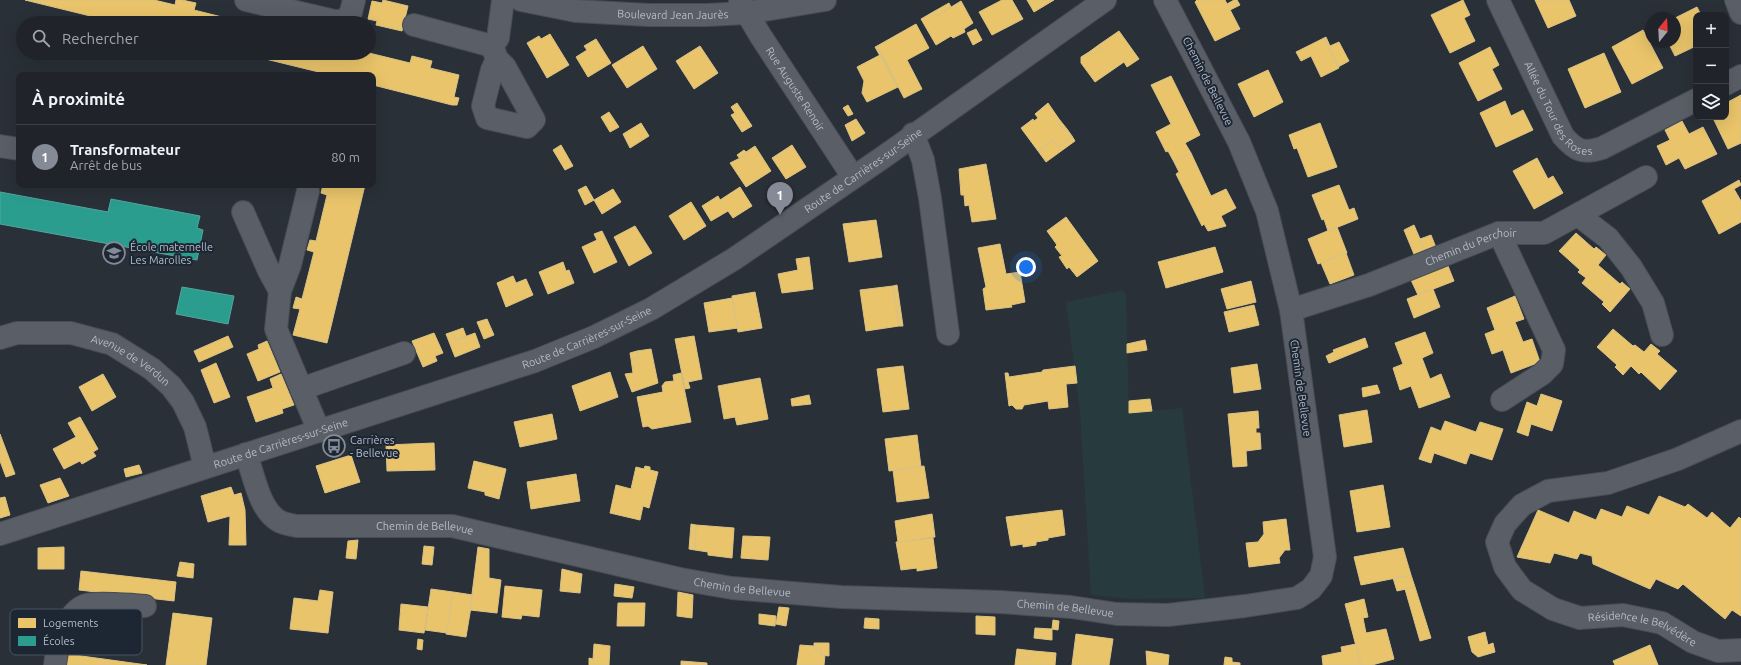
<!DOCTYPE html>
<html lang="fr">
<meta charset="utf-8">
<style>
body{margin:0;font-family:Ubuntu,sans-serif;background:#2d3036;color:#f1f3f6}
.controls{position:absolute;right:12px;top:12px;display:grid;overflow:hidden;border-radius:8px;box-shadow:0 4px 16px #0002}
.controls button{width:36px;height:36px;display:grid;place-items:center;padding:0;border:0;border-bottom:1px solid #3d4147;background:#20242a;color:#f1f3f6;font:20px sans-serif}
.compass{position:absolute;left:1645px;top:12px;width:36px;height:36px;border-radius:50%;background:#20242a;box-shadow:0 4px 16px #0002;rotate:18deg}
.you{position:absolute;left:1026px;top:267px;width:14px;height:14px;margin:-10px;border:3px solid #fff;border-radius:50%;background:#1a73e8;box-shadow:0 0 0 6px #1a73e833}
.badge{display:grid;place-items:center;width:26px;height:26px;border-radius:50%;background:#848b96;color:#fff;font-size:13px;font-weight:700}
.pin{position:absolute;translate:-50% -33px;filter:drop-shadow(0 1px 2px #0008)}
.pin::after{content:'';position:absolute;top:21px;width:14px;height:12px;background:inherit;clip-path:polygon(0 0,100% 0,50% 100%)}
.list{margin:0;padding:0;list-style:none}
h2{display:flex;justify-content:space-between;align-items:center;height:52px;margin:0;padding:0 16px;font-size:17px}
h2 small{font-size:13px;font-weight:400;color:#a2a4a8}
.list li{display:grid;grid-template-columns:26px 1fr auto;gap:12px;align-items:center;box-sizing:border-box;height:64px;padding:0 16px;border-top:1px solid #3d4147}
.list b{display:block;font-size:15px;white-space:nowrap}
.list p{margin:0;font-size:13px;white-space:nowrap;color:#a2a4a8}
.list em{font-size:13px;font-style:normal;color:#a2a4a8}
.icon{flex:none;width:22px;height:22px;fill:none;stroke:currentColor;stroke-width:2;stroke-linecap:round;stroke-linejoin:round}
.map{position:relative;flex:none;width:1741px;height:665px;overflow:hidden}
.search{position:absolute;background:#20242a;box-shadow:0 4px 16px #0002;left:16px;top:16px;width:360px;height:44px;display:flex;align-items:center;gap:10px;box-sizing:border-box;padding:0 14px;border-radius:22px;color:#a2a4a8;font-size:15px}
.panel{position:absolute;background:#20242a;box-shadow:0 4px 16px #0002;left:16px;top:72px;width:360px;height:116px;border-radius:8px}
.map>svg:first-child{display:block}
</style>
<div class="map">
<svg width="1741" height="665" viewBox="0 0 1741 665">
<rect width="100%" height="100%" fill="#2a3038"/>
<path fill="#273a3e" d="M1123 290 1126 295 1129 413 1182 408 1205 598 1129 599 1091 595 1080 412 1066 302Z"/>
<path fill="#e9c46a" stroke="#d9c286" d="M25 0H154L175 5 176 0H182L196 3 194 10 246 23H119Z
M383 0 408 6 402 31 376 25 377 21 368 19 372 1 382 3Z
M1002 0H1012L1023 19 992 35 979 12Z
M1027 0H1054L1034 12Z
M1197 0H1225L1240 29 1215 41 1195 2Z
M1234 0H1237L1240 5 1230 10 1227 4Z
M1463 0 1470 15 1464 18 1475 41 1450 53 1431 15Z
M1535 0H1569L1576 16 1548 28Z
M961 1 973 23 964 29 965 32 953 38 951 36 936 45 921 19 933 12 935 17Z
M949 3 951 7 935 17 933 12Z
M1697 7 1701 15H1696V46L1675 56 1668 42H1675V18Z
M254 18 275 23H253Z
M916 24 929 48 907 60 922 89 904 98 877 46Z
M976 29 982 40 973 45 967 33Z
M1643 30 1663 68 1632 84 1612 47Z
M1119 31 1139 59 1127 67 1124 62 1095 82 1081 63V57L1089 52 1093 54 1100 49V44Z
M550 34 569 65 547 78 527 43 539 36 541 39Z
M1326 37 1330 46 1339 42 1349 61 1338 67 1324 38Z
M1324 38 1339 68 1321 77 1311 56 1301 61 1296 52Z
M596 39 611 63 588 77 576 57 587 50 584 46Z
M1100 44V49L1093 54 1089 52Z
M643 46 657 69 627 88 612 65Z
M700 46 718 73 694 89 676 61Z
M877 46 896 84 875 47Z
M1490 47 1499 65 1492 69 1502 89 1478 101 1459 63Z
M241 53H369L410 63 412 56 432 61 430 68 459 75 454 97 459 98 457 105H452L373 85V75H331Z
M1604 53 1621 92 1585 108 1568 69Z
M880 55 898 87 867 102 862 93 864 81 857 67Z
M1268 70 1283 102 1254 117 1238 84Z
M1171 76 1200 135 1185 143 1191 153 1174 162 1168 151 1166 152 1156 132 1171 124 1151 85Z
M1741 95V143L1728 149 1713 118 1726 117 1727 111 1726 103Z
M1505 101 1511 116 1523 110 1533 130 1496 147 1480 113Z
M737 103 752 126 742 132 731 115 735 113 731 107Z
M1048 103 1059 119 1056 121 1065 131 1067 129 1072 136 1058 147 1053 140 1038 151 1021 128 1033 119 1034 121 1038 118 1035 114Z
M848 105 853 114 848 116 843 108Z
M609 112 619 127 610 132 601 117Z
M856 119 865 133 852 141 845 125Z
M1059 119 1067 129 1065 131 1056 121Z
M1682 121 1689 134 1703 127 1717 154 1685 169 1679 158 1666 165 1657 146 1670 140 1665 130Z
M641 123 649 136 630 148 623 134Z
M1320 123 1337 167 1308 177 1297 148 1294 149 1289 135Z
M1072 136 1075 141 1046 162 1038 151 1053 140 1058 147Z
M561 145 573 166 565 170 553 150Z
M792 145 806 167 786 179 772 158Z
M755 146 771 171 746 187 730 163 748 154 746 152Z
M744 150 748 154 740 159 737 155Z
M1191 153 1211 196 1226 189 1236 208 1221 216 1226 226 1208 231 1204 224 1202 226 1176 174 1179 172 1174 162Z
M1537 158 1548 179 1553 176 1563 193 1534 209 1513 171Z
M986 164 996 219 972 222 969 205 965 206 964 195H961L959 169Z
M1739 180 1741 185 1734 189 1741 201V222L1719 234 1702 201Z
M323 185H365L327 343 293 335 300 309 293 308 296 297 302 299 314 252 307 250 310 240 316 241 327 195 321 193Z
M1339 185 1349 210 1354 208 1358 219 1328 231 1324 219 1322 220 1312 195Z
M586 186 594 200 585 205 578 190Z
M740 187 752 206 733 218 728 211 711 221 702 206 718 196 720 200Z
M613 189 621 202 602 214 594 200Z
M691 202 706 226 684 240 669 216Z
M1066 217 1098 261 1077 277 1069 267 1067 269 1059 257 1062 256 1055 247 1057 245 1047 231Z
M876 220 882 257 849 262 843 224Z
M1414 225 1427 255 1416 259 1404 230Z
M635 226 652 253 629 266 614 237Z
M1337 227 1347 253 1318 264 1308 239Z
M602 231 617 262 594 273 582 247 597 240 594 234Z
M1576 233 1594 249 1596 247 1606 255 1598 265 1620 284 1622 282 1630 289 1610 312 1602 304 1604 302 1582 283 1586 278 1578 272 1580 270 1559 251Z
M1431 235 1437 250 1427 255 1420 239Z
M1000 244 1006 274 1020 272 1025 302 1011 305 1012 307 986 310 983 289 986 287 978 248Z
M1215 247 1223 272 1166 288 1158 262Z
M1346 253 1354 275 1330 284 1321 263Z
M809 257 813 289 782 293 778 274 798 270 796 259Z
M563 262 566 271 569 270 574 283 548 294 539 272Z
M1448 266 1454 281 1418 295 1411 280Z
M513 276 516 283 526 279 533 295 506 307 497 283Z
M1251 281 1256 302 1227 309 1221 289Z
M897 285 903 326H899L893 286Z
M893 286 899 326 866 331 860 290Z
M1433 289 1440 307 1414 318 1407 299Z
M755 292 762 328 738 332 732 296Z
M1515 296 1524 319 1515 322 1523 342 1532 339 1540 362 1511 373 1503 350 1492 354 1485 334 1495 330 1487 308Z
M732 298 738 328 709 332 704 303Z
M1254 305 1259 325 1229 332 1224 312Z
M487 319 494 335 484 339 477 322Z
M463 328 466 336 456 340 452 332Z
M1613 329 1633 346 1635 345 1644 352 1651 344 1660 351 1657 354 1677 371 1660 390 1641 372 1639 374 1631 366 1623 375 1615 367 1617 365 1597 347Z
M452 332 456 340 475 333 480 347 455 357 446 334Z
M1425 332 1433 353 1422 358 1430 379 1441 374 1450 397 1419 408 1411 386 1400 390 1393 368 1403 364 1395 343Z
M434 333 443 353 435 356 437 361 423 367 412 341Z
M228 336 233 347 199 362 194 351Z
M694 336 702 379 688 382 690 388 685 389 675 339Z
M1365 338 1368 347 1329 363 1326 356 1334 352 1333 350Z
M1145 340 1147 350 1127 353V344Z
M267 341 280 372 258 381 247 354 259 349 258 345Z
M651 349 658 383 632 392 625 374 633 373 631 359 639 358 637 351Z
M637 351 639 358 631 359 630 353Z
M216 363 230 397 214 403 201 370Z
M1257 364 1261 389 1234 393 1231 368Z
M903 366 909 409 883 412 877 369Z
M1075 366 1077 383 1066 384 1068 407 1049 409 1048 401 1024 405 1022 409H1016L1012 405 1009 406 1005 373H1008L1009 377 1042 372 1043 370Z
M610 372 618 397 580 411 572 386Z
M681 373 691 422 652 429 648 426 643 427 637 397 663 392 662 386 665 382 674 381 673 375Z
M103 374 116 397 92 411 79 387Z
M281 374 294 405 282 409 283 413 256 422 247 397 273 388 270 379Z
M760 378 768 419 737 425 735 417 724 419 718 386Z
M1377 385 1380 393 1363 397 1362 388Z
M1541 394 1562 401 1552 431 1531 424 1528 436 1517 432 1527 402 1537 406Z
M809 395 811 404 792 406 791 399Z
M1150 399 1152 411 1129 413V401Z
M1367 410 1372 442 1344 447 1339 415Z
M1258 411 1259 428H1256V433H1260L1261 449 1246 451 1247 466 1233 467 1228 414Z
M552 414 557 439 520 447 514 422Z
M80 417 98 449 93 452 96 456 82 464 80 461 64 469 53 449 76 437 68 423Z
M1445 421 1476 432 1480 422 1503 429 1492 460 1470 453 1466 464 1434 453 1431 463 1419 459 1431 427 1441 431Z
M0 434 15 474 6 477 0 461Z
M917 435 921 467 889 471 885 439Z
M434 443 435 470 387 471 386 445Z
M351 455 360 482 325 493 316 466Z
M474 461 506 469 499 499 485 495V492L468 488Z
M139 465 142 473 126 477 124 469Z
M645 466 650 467V470L658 472 649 508 643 506 640 520 610 513 616 485 631 489 636 467 644 469Z
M924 466 929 498 897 502 893 470Z
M576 474 580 501 531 509 527 482Z
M60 478 69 496 48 503 40 485Z
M1383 485 1390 527 1357 532 1350 491Z
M231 487 234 495 241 493 245 510 246 545H229L230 516 208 522 201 496Z
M1659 496 1685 507 1688 504 1707 518 1712 512 1730 528 1739 517 1741 519V616L1732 610 1725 619 1683 584 1678 589 1656 579 1650 589 1593 564 1592 556 1580 553 1577 559 1554 553 1550 563 1517 557 1538 510 1569 523 1574 511 1596 520 1601 509 1622 517 1627 506 1649 515Z
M5 497 10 515 0 518V498Z
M1062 510 1065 535 1048 538V540L1036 542V545L1023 547V544L1011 546 1006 517Z
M932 514 935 537 898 542 895 521Z
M1286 519 1290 550H1285L1279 558 1280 563 1249 567 1246 543 1258 542 1264 534 1263 522Z
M691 524 696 525 695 550 689 549Z
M696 525 734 528 732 558 708 555V552L695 550Z
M743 536 770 537 768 560 741 558Z
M933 538 937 568 917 571V568L901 570 896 542Z
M358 540 356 559 346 558 348 541Z
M424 546 434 547 432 565 422 564Z
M64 547V569H38V548Z
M478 547 489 549V578L501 580 497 613 470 610Z
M1403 548 1411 575 1361 585 1354 557Z
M180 562 194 564 193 578 177 576Z
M562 569 582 574 580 593 560 591Z
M81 571 176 582 174 601 79 590Z
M1411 575 1415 587 1397 591 1393 578Z
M615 584 634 587 632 598 614 596Z
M505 586 542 590 539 617 522 615 521 619 502 617Z
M1415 587 1431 638 1420 641 1405 589Z
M431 589 453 592 447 633 425 630Z
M320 590 333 592 328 633 290 629 294 598 318 601Z
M453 592 473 595 466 637 446 634Z
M678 592 693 595 692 618 677 616Z
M1364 599 1368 617 1363 618 1366 633 1386 629 1394 659 1372 665H1361L1345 604Z
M618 603H645L644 626H617Z
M401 604 428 607 424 633 399 630Z
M779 607 789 608 786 626 776 624Z
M173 613 212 618 206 665H166Z
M759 614 776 616 775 626 759 624Z
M976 616 995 617V635L976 634Z
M865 618 879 619V629L864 628Z
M1053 620 1059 621 1058 630 1052 629Z
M1035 628 1052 629V640L1034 638Z
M1485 632 1488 645 1493 643 1495 652 1478 657 1472 652 1468 637Z
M1076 634 1113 639 1109 665H1072Z
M418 639 423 640 422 650 417 649Z
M814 643H829V656L821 655V649H814Z
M594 644 610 646 609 665H589V658L593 659Z
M1356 644 1361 665H1323L1322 656 1342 652 1341 647Z
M800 645 814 646V649H821V655H825L824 665H797Z
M1650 645 1658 665H1615L1613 661Z
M1017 649 1034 651V655L1027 658 1016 657Z
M1034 651 1056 653 1055 665H1015L1016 657 1027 658 1034 655Z
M1146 651 1169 655 1168 665H1147Z
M67 654 147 665H65Z
M1225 657 1232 658V662L1240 663V665H1224Z
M681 661 707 663V665H681Z"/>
<path fill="#2a9d8f" stroke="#53a6a0" d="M0 192 108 212 111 199 200 216 197 228 203 230 197 260 0 224Z
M182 287 234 296 228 324 176 314Z"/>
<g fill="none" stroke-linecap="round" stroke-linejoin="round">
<g stroke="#484c53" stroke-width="24">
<g id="minor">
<path d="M246 0 334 21H345L351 12 354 0"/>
<path id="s1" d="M521 0 576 11 648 15H707L746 13 825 0"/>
<path id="s2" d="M1498 0 1563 136C1576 151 1583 154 1602 148L1696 100"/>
<path d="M1736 0 1741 13"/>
<path id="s3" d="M740 1 760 35 853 177"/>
<path d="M414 25 492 46 498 38 503 0"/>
<path d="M492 46 497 59 505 67 534 120 527 127 487 118 483 106 492 70 497 59"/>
<path d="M1726 84 1741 76"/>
<path d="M913 134 923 160 930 198 948 334"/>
<path d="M0 146 19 149"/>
<path d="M308 191 290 265 280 291 276 329 319 431"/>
<path d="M243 212 269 271 280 291"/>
<path d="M1578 215 1608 238 1631 267 1653 303 1662 335"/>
<path d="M1499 233 1554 350 1552 364 1542 374 1502 400"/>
<path id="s4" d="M1291 310 1369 285 1499 233H1544L1646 177"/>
<path id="s5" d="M0 338 17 333H71L112 344 152 369 171 386 183 402 195 427 205 467"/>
<path d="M301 389 404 353"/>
<path id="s6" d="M1741 431 1678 459 1608 483 1548 491 1522 505 1505 524 1497 542 1505 567 1522 590 1553 609 1580 618 1623 615 1662 623 1693 642 1718 651 1741 650"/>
<path id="s7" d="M246 454C254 475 259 510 279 521 284 524 292 525 297 526H452L680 579 732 588 841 597 1000 602 1071 607 1117 614 1168 615 1245 606 1297 598 1311 589 1321 576 1325 557 1291 310 1267 211 1239 142 1165 0"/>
<path id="s8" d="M0 534 535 361 594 337 651 309 734 259 882 158 1105 0"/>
<path d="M55 665C57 646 66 612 86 605 93 602 135 605 145 606"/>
</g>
</g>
<use href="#minor" stroke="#5a5e66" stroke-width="22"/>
</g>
<defs>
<g id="school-ring" transform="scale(1.15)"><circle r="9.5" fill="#1d2633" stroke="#848b96" stroke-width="1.5"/><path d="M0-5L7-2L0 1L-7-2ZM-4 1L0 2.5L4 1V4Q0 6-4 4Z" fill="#848b96"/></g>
<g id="bus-ring" transform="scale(1.15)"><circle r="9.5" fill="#1d2633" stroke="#848b96" stroke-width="1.5"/><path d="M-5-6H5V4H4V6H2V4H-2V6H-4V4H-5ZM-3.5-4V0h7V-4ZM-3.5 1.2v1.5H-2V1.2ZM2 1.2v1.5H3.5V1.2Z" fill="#848b96"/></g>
</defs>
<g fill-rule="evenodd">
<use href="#school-ring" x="114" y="253"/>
<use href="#bus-ring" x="334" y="446"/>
</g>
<g text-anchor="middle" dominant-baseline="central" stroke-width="4" stroke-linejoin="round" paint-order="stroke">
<g font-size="11" fill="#b4bcc9" stroke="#1d2633">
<text stroke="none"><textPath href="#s1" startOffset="153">Boulevard Jean Jaurès</textPath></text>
<text transform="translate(1208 81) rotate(63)">Chemin de Bellevue</text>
<text stroke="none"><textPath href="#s3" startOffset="104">Rue Auguste Renoir</textPath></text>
<text stroke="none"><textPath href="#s2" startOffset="127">Allée du Tour des Roses</textPath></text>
<text stroke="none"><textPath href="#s8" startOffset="943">Route de Carrières-sur-Seine</textPath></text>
<text stroke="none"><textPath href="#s4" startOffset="191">Chemin du Perchoir</textPath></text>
<text stroke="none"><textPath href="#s8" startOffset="619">Route de Carrières-sur-Seine</textPath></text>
<text stroke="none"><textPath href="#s5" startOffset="138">Avenue de Verdun</textPath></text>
<text transform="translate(1301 388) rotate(82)">Chemin de Bellevue</text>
<text stroke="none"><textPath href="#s8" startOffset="295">Route de Carrières-sur-Seine</textPath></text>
<text stroke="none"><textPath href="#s7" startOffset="223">Chemin de Bellevue</textPath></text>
<text stroke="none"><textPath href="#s7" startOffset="547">Chemin de Bellevue</textPath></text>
<text stroke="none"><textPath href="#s7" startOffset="871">Chemin de Bellevue</textPath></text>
<text stroke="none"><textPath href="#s6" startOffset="463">Résidence le Belvédère</textPath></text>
</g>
<g font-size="11" fill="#b4bcc9" stroke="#1d2633" text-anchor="start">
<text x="130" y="247">École maternelle<tspan x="130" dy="13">Les Marolles</tspan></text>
<text x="350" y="440">Carrières<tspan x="350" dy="13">- Bellevue</tspan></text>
</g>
</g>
<rect x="10" y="609" width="132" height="46" rx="6" fill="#1d2633" stroke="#4a5360" stroke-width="1"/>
<rect x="18" y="618" width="18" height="10" fill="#e9c46a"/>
<rect x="18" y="636" width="18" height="10" fill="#2a9d8f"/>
<g font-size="11" fill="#b4bcc9">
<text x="43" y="627">Logements</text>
<text x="43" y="645">Écoles</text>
</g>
</svg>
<div class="controls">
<button>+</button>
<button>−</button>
<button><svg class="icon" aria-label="layers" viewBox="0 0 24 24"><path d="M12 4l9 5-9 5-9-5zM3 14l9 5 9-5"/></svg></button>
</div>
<svg class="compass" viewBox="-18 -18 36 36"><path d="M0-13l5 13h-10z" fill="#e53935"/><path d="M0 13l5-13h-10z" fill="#a2a4a8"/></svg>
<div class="you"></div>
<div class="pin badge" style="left:780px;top:215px">1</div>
<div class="search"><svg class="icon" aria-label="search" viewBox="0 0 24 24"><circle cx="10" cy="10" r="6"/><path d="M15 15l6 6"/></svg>Rechercher</div>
<section class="panel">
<h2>À proximité<small></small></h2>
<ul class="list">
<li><span class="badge">1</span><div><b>Transformateur</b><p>Arrêt de bus</p></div><em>80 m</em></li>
</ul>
</section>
</div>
